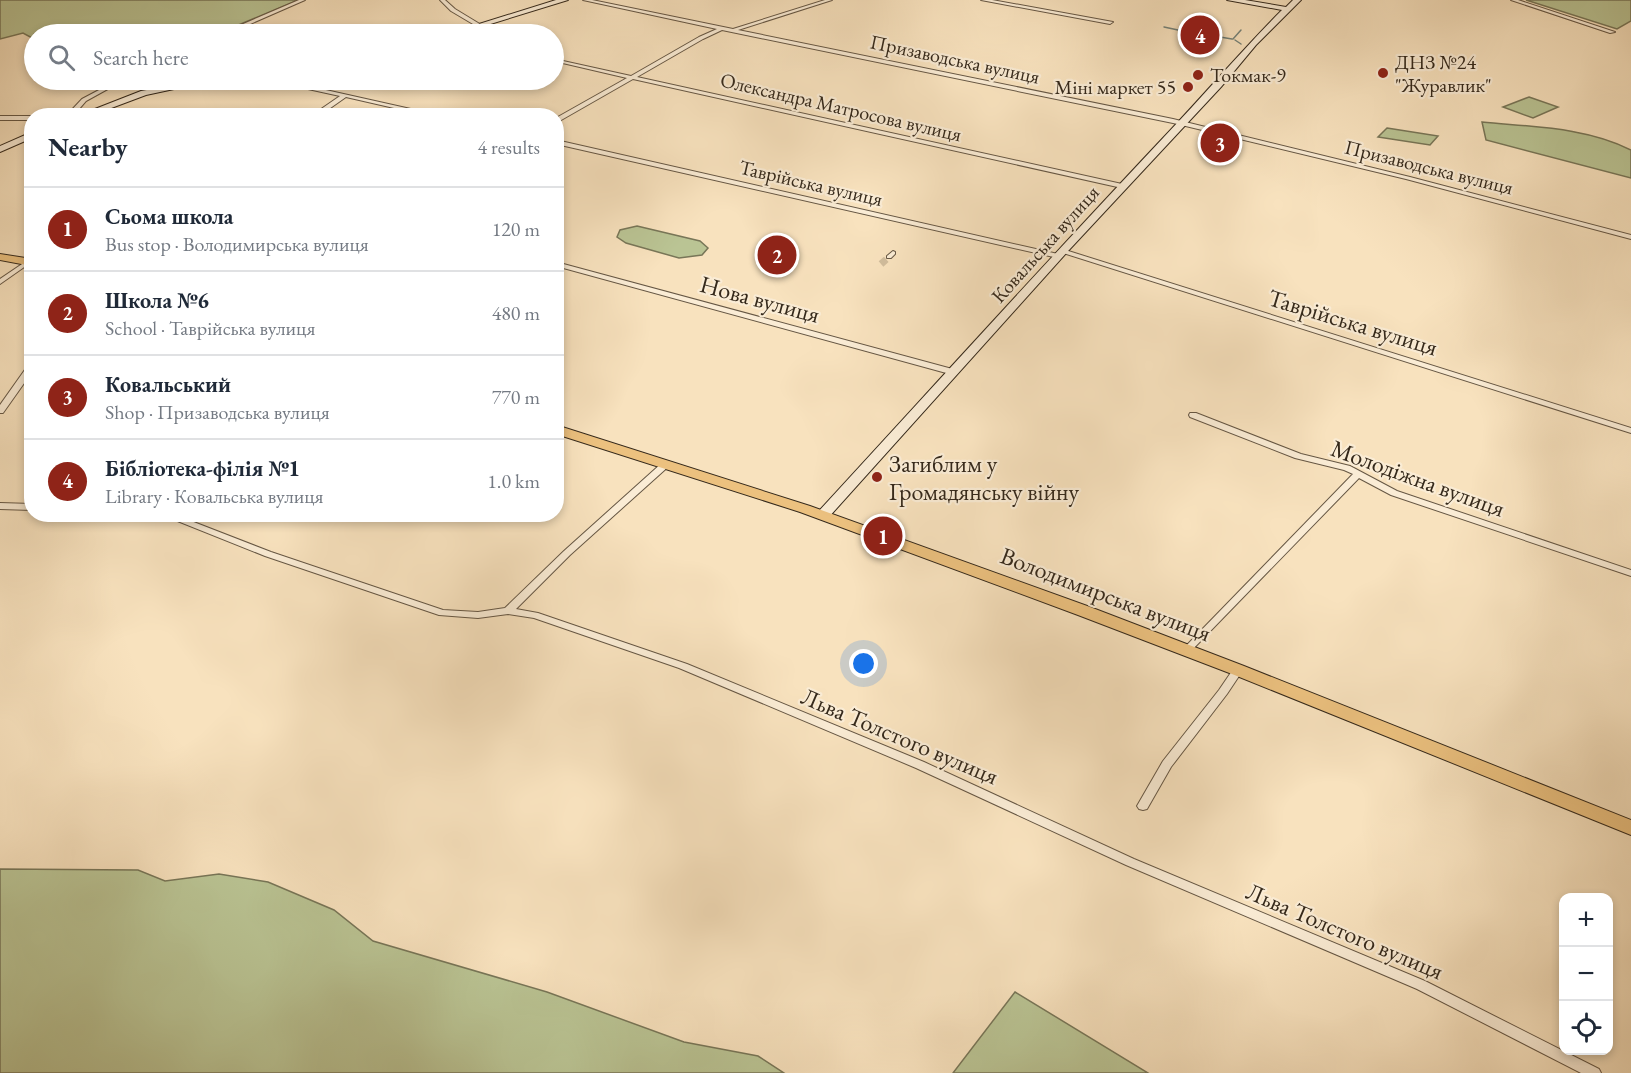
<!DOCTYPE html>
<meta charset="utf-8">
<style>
body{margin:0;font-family:"EB Garamond",serif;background:#f6f6f7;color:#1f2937}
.controls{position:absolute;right:18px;bottom:18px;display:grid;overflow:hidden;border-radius:12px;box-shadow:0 3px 9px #0003}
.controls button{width:54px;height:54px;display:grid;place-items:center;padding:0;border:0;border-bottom:2px solid #e0e1e3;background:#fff;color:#1f2937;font:30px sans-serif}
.you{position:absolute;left:864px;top:664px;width:21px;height:21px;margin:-15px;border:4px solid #fff;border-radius:50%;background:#1a73e8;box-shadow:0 0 0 9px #1a73e833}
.badge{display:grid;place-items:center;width:39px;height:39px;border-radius:50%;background:#8f2418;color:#fff;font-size:20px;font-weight:700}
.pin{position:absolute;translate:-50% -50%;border:3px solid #fff;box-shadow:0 2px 6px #0006}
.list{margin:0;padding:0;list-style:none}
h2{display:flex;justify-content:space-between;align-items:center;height:78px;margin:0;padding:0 24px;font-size:26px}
h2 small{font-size:20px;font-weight:400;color:#747a83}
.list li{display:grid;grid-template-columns:39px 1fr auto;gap:18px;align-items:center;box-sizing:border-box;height:84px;padding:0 24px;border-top:2px solid #e0e1e3}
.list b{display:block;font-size:22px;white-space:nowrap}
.list p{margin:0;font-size:20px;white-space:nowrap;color:#747a83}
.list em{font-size:20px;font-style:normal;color:#747a83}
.icon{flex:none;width:33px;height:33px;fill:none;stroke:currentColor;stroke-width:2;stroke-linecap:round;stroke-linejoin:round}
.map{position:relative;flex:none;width:1631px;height:1073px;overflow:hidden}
.search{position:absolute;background:#fff;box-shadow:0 3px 9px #0003;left:24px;top:24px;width:540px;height:66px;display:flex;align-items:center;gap:15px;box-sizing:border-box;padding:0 21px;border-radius:33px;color:#747a83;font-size:22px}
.panel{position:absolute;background:#fff;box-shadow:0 3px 9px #0003;left:24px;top:108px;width:540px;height:414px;border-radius:24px}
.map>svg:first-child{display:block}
</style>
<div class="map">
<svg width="1631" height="1073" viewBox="0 0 1631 1073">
<rect width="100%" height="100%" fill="#f8e2be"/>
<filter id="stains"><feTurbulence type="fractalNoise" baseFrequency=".00333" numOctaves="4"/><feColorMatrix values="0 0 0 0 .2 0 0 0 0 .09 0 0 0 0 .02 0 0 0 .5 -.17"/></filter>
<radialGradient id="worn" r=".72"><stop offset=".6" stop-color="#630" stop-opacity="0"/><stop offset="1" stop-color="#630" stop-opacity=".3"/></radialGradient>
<path fill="#bac494" stroke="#787658" stroke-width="1.5" d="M0 0H298L217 34H34V39L23 33 0 39Z
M1526 0H1631V21L1617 29Z
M1529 97 1558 107 1533 118 1503 107Z
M1482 122C1532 127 1586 127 1631 150V178L1486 140Z
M1387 128 1438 136 1430 145 1378 137Z
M637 226 700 241 708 248 702 255 679 258 626 243 617 237 620 230Z
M0 869 138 870 165 881 219 874 268 882 334 910 373 941 547 992 684 1042 758 1056 784 1073H0Z
M1015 992 1148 1073H953Z"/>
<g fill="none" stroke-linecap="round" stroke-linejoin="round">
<path stroke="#758279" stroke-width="1.5" d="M1164 27 1178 30
M1181 30 1217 36
M1220 37 1232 39
M1233 39 1241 30
M1235 40 1241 44"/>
<path stroke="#d1bd9d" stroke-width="7" stroke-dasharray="7 4" stroke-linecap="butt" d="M881 264 889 257"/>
<g stroke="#665744" stroke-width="2">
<path id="street" d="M299 0H305L248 25 283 32 285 34C271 34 258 28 245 28 236 28 229 35 220 34Z
M440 0H445L455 9 483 26 478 27 451 11Z
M583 0H592L733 29 825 0H832L738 30 1173 119 1410 177 1631 235V239L1406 179 1173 123 722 30 703 39 637 77 1122 184 1125 186 1122 188 633 79 556 123V118L627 78 554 61V59L631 76 699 37 717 29Z
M981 0H992L1113 22 1110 24Z
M1511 0H1518L1615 32 1610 33Z
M118 80H124L86 101 73 116H66L82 99Z
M274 80H281L442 116H429L346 97 319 116H311L340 96 276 82Z
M0 116H32V120H0Z
M556 140 1058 254 1061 256 1058 258 556 144Z
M1062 249 1631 428V433L1060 252V250Z
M893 251 895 252V254L891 258H887V256Z
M28 260 31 262 30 263 0 284V279Z
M556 262 956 370 957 372 956 374H950L556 266Z
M29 364H32V372L3 413H0V405Z
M1190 413H1196L1301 454 1350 466 1397 491 1631 570V576L1391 495 1359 478 1190 652H1184L1182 650 1184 648 1353 474 1344 470 1295 458 1190 417 1189 415Z
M666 461 670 464 669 466 570 555 516 609 538 613 687 664 924 762 1134 859 1425 981 1599 1069 1601 1073H1581L1417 989 1126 865 916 768 679 668 534 618 508 614 478 618 439 615 265 556 160 514H173L271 552 443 610 478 612 505 608 564 551 663 462Z
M0 503 32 504V510L0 509Z
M1238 667 1242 668 1243 670 1227 694 1171 767 1147 809 1143 810 1139 809 1137 806 1163 761 1219 690 1234 668Z"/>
</g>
<g stroke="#35291b" stroke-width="2">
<path id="secondary" d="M556 0H568L458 34H447Z
M1227 0H1245L1286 7 1293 0H1301L1256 45 1221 87 1069 250 828 518H818L816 515 818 512C933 387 1047 261 1164 137 1204 95 1241 51 1282 10Z
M202 80H216L146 95 90 116H77L141 91Z
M32 132V138L0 152V146Z"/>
</g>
<g stroke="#35291b" stroke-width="2">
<path id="primary" d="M0 254 32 259V266L0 260Z
M556 425 810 506 1090 607 1244 666 1631 820V835L1232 674 1078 615 800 512 556 434Z"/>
</g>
<use href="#street" fill="#faecd5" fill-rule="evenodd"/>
<use href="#secondary" fill="#faecd5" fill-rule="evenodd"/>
<use href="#primary" fill="#ecc17f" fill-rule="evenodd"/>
</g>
<g fill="#8f2418" stroke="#faecd5" stroke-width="2">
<circle cx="1383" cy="73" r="6"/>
<circle cx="1198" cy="75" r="6"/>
<circle cx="1188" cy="87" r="6"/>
<circle cx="877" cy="477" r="6"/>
</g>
<g text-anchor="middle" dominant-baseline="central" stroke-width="4.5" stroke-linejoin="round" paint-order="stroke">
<g font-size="20" fill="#35291b" stroke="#faecd5">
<text transform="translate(955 59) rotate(12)">Призаводська вулиця</text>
<text transform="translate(841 107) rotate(13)">Олександра Матросова вулиця</text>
<text transform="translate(1429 167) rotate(14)">Призаводська вулиця</text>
<text transform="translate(811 183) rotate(13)">Таврійська вулиця</text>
<text transform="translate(1045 244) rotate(-48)">Ковальська вулиця</text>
</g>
<g font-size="20" fill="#35291b" stroke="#faecd5" text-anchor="start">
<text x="1395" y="62">ДНЗ №24<tspan x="1395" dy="23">"Журавлик"</tspan></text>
<text x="1210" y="75">Токмак-9</text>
<text x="1176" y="87" text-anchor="end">Міні маркет 55</text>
</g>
<g font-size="24" fill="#35291b" stroke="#faecd5">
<text transform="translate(760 299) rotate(15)">Нова вулиця</text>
<text transform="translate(1353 322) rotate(17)">Таврійська вулиця</text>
<text transform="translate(1418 478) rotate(20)">Молодіжна вулиця</text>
<text transform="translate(1106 594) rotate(21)">Володимирська вулиця</text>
<text transform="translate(900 736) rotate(23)">Льва Толстого вулиця</text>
<text transform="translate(1345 931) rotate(23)">Льва Толстого вулиця</text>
</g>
<g font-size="24" fill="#35291b" stroke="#faecd5" text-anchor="start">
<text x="889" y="463">Загиблим у<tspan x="889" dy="28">Громадянську війну</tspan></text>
</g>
</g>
<rect width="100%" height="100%" filter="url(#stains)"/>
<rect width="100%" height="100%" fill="url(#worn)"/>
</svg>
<div class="controls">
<button>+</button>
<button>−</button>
<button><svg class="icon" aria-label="locate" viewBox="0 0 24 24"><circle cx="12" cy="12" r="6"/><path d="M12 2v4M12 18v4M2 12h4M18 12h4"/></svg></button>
</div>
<div class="you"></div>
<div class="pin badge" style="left:883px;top:536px">1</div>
<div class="pin badge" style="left:777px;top:255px">2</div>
<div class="pin badge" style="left:1220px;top:143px">3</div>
<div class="pin badge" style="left:1200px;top:35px">4</div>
<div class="search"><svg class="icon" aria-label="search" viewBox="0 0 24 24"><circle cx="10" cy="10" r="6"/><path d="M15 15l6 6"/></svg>Search here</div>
<section class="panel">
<h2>Nearby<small>4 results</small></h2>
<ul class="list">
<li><span class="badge">1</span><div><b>Сьома школа</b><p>Bus stop · Володимирська вулиця</p></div><em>120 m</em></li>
<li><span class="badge">2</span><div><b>Школа №6</b><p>School · Таврійська вулиця</p></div><em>480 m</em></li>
<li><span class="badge">3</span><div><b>Ковальський</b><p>Shop · Призаводська вулиця</p></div><em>770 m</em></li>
<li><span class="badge">4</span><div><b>Бібліотека-філія №1</b><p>Library · Ковальська вулиця</p></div><em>1.0 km</em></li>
</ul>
</section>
</div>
